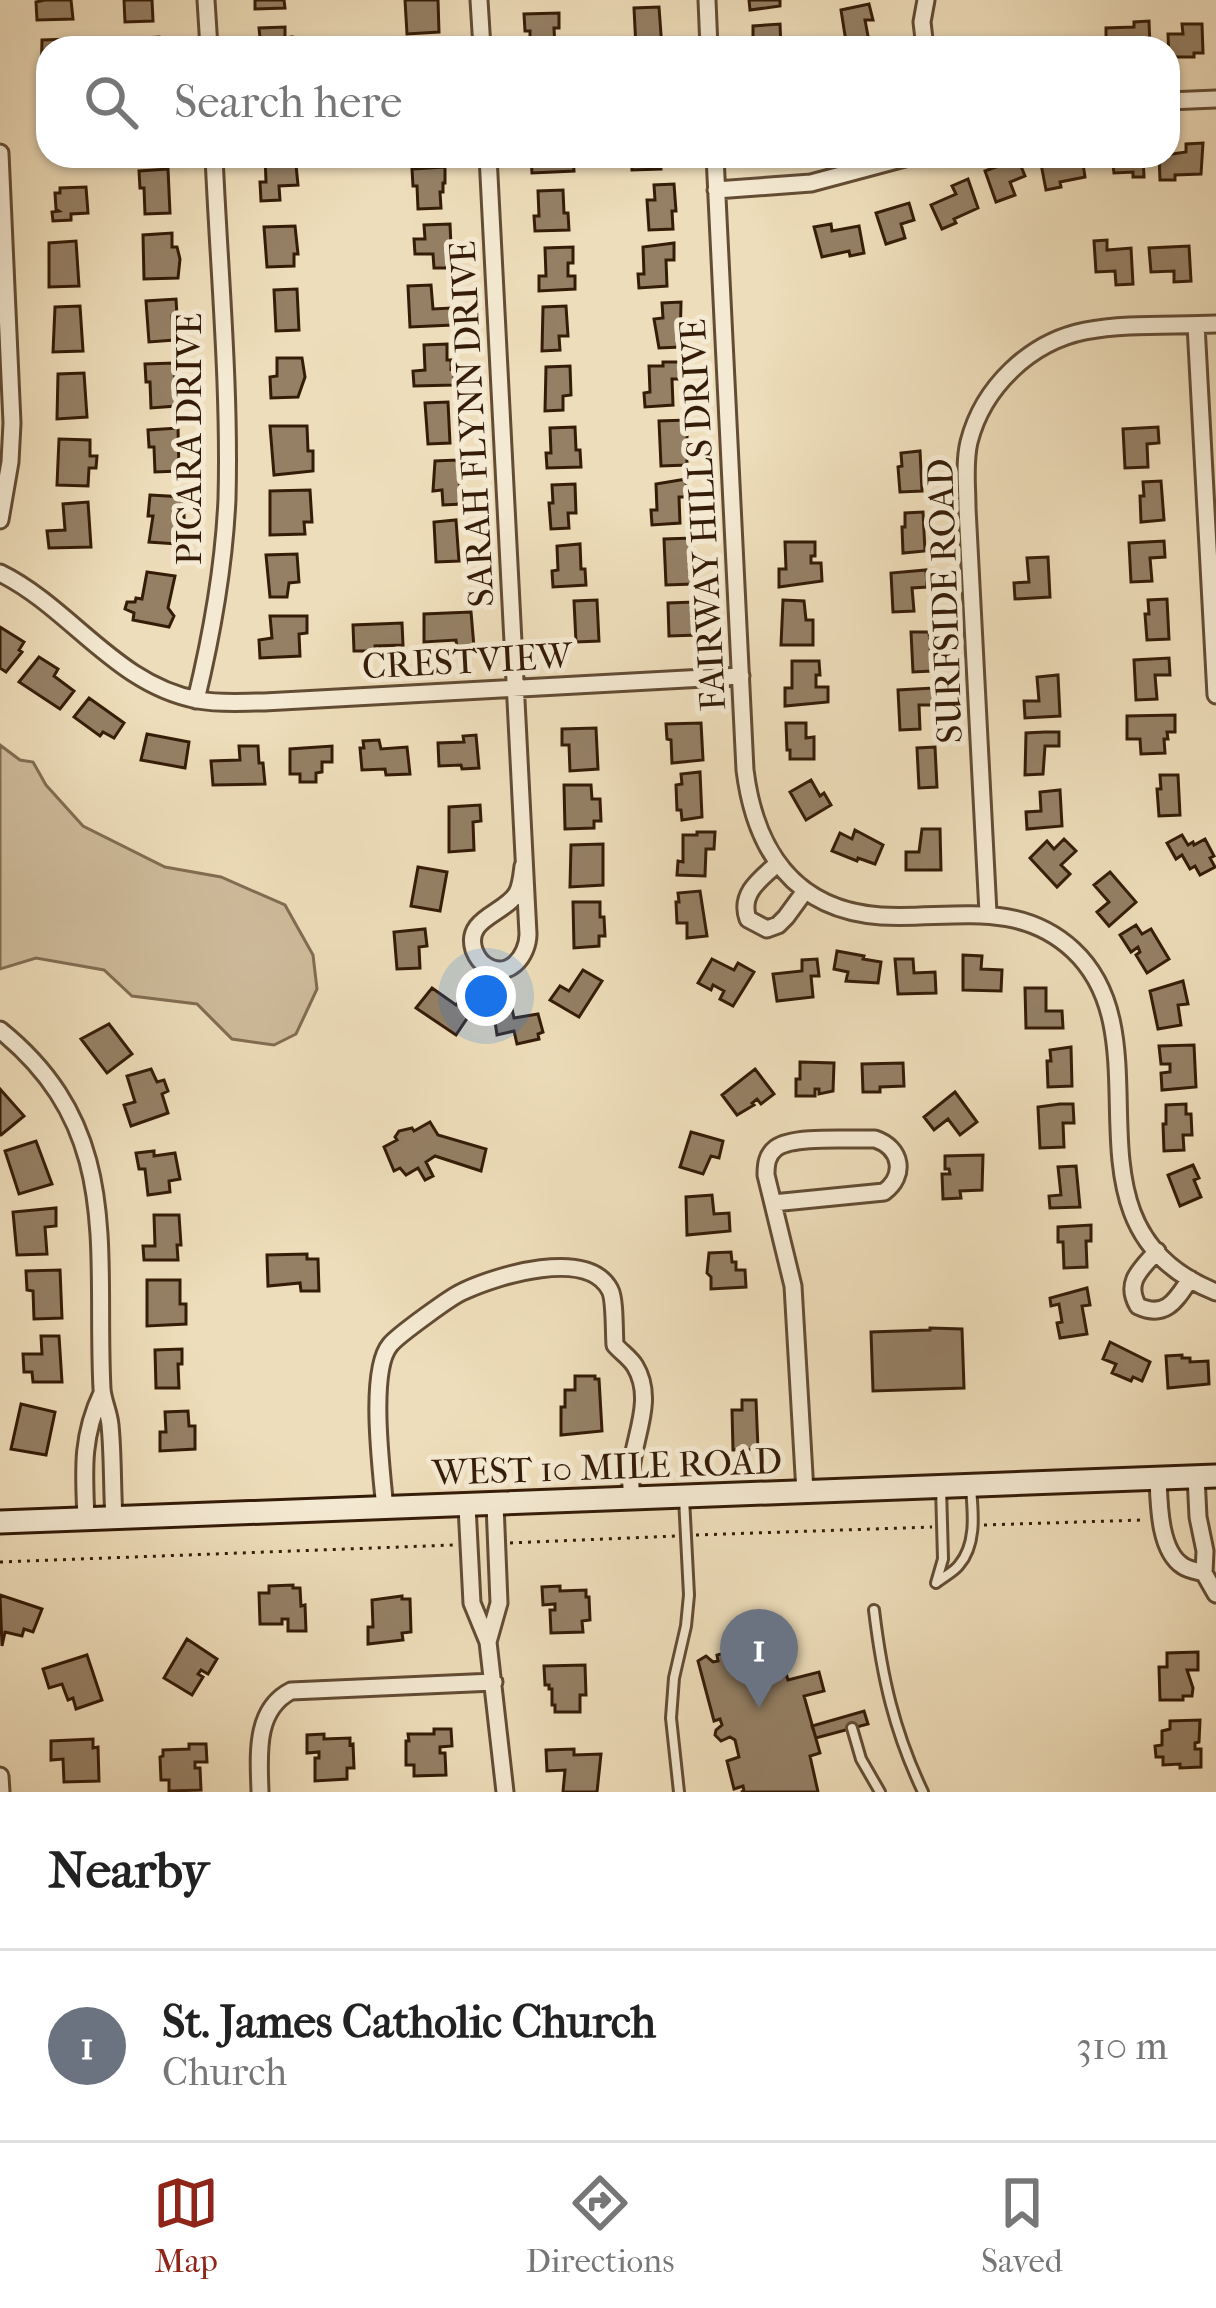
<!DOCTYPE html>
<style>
body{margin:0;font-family:"IM FELL French Canon",serif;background:#f6f6f6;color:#222}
.you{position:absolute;left:486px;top:996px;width:42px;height:42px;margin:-30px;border:9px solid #fff;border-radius:50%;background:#1a73e8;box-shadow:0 0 0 18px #1a73e833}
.badge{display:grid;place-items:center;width:78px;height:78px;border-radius:50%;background:#8f2418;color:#fff;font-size:39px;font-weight:700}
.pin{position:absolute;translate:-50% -99px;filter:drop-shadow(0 3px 6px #0008)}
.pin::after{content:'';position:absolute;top:63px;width:42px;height:36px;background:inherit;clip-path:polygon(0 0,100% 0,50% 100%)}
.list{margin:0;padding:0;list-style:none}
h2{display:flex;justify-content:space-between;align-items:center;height:156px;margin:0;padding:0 48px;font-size:51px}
h2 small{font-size:39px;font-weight:400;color:#767676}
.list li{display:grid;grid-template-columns:78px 1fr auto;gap:36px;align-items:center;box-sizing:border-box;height:192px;padding:0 48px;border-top:3px solid #e0e0e0}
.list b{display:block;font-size:45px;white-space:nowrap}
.list p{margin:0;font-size:39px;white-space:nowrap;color:#767676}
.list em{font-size:39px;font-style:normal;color:#767676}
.icon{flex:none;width:66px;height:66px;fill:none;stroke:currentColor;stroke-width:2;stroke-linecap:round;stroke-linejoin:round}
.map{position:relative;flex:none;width:1216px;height:1792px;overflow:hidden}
.search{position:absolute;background:#fff;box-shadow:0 3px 9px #0004;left:36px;right:36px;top:36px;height:132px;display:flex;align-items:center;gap:30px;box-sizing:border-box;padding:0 42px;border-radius:36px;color:#767676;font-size:45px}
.sheet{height:348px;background:#fff}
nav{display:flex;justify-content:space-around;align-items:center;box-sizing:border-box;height:168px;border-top:3px solid #e0e0e0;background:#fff;font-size:33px;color:#767676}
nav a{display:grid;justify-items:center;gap:6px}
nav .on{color:#8f2418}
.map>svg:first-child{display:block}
</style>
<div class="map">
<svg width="1216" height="1792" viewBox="0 0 1216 1792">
<rect width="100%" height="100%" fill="#eeddba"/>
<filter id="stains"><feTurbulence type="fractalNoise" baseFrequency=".00167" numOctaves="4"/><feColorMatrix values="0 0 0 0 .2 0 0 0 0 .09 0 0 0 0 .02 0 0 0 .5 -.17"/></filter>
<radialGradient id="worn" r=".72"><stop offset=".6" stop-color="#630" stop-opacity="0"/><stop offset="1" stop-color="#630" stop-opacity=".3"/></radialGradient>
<path fill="#cfbc9c" stroke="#826c52" stroke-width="3" d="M0 745 20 760 33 762 46 785 83 826 165 867 221 877 285 905 313 955 317 989 296 1034 274 1045 232 1039 197 1004 132 996 104 970 36 958 0 969Z"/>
<path fill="#958065" stroke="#351c08" stroke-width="3" d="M45 0H71L73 19 37 20 36 2Z
M124 0H152L153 21 125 22Z
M255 0H284L285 8 255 9Z
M405 0H438L439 32 407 34Z
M749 0H780V6L750 10Z
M869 4 873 20H865L870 47 847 48 841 10Z
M659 7 662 48H636L634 8Z
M559 13V28H554L555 48H530V31H525L524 14Z
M1149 21 1150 48H1106V28L1134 27V22Z
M780 24 781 48H753V26Z
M1182 24H1202L1203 53H1194V57H1169L1168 34H1183Z
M285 27V38L292 37 293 48H261L259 28Z
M159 37 160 48H130V43H143V38Z
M73 39V48H48V85H41L42 40Z
M1203 143 1201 174 1175 175V180H1160L1159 156 1186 152V144Z
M265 156H289L290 166 296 165 298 185 279 186 280 200 261 201 260 182H266Z
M531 156H573L574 171 532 173Z
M632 156H660L661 169 632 170Z
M1067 156H1084L1086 163 1083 164 1085 177 1060 182 1061 187 1046 190 1041 164 1067 158Z
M1098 156H1143L1144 177H1133V172L1114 173 1113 165H1099Z
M1018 159 1025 176 1010 182 1015 195 996 202 985 171Z
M445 167V183H443V192H440L441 208 418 209 417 186H413L412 169Z
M168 169 170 213 145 214 144 188H140L139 171Z
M968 179 978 208 954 219 956 223 942 229 931 205 956 194 952 186Z
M674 184 676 211H672L673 229 649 230 647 200H655L654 185Z
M86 187 88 213 71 214V220L53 221 52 212 59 211 56 209 55 193H60V188Z
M563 190 564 213H568L569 230 535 231 534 216H539L538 191Z
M909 203 914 220 901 224 905 238 886 244 876 213Z
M450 224 452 268H434L433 254H415L414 239H425L424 225Z
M831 224 832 231 859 226 864 253 850 256 849 251 822 257 814 227Z
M295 226 298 254H294V266L267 267 264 227Z
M172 233V247H177L180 259 178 278 144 279 143 235Z
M1107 240V250L1131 248 1133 284 1116 285 1115 271 1096 272 1094 241Z
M76 241 79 286 49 287V243Z
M674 243V260H666L667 286 639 288 638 274H644L643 247Z
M1189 246 1191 281 1174 282V271L1151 272 1149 248Z
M573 247V263H568V276H575V289L539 291V276H546L545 248Z
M431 285 433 309 451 308 452 325 410 327 408 286Z
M297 289 299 330 276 331 274 290Z
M176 299 177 316H172L174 340 149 342 146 301Z
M681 302 680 347 659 348 654 319 663 318 662 303Z
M80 306 83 351 53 352 55 307Z
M566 306 568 336H559L560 350 542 351 543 307Z
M447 344V360H451V369L454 368V385L414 386 413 371 425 370 424 345Z
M277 358H302L305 377 298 397 271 398 270 377 277 376Z
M663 362H680L681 379H672L673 405 645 407 644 393 650 392 649 366H663Z
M174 363 176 406 151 408 150 382H146L145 364Z
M570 366 571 395 563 396V410L545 411 546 367Z
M84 373 87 417 57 419 58 374Z
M448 402 450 443 428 444 425 403Z
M687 420V465L661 466 659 421Z
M270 426H307L308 451H313V471L274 475Z
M575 427 576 450H580L581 467 547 468 546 453H551L550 428Z
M1158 427 1159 443 1147 444 1148 467 1125 468 1123 429Z
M178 428 179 471 155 472 154 447H149L148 430Z
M59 439 90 440V456H97L96 468H89L88 486 57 485Z
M920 451 922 491 900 492 898 467 902 466 901 453Z
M457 460 462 504 443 505 442 490 433 491 435 461Z
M686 479 687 497H679L680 523 652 525 651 510H657L656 484Z
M1161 481 1164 520 1141 522 1140 496H1144L1143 482Z
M575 484 576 513H568L569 528 551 529 549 503H553L552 485Z
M310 490 312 522H304L305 534 270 535V491Z
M150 495 184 497V520L179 519 177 544 149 542 153 516H148Z
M88 502 91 547 49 548 47 531 65 530 63 504Z
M923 512 925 551 903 553 902 527H905V513Z
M456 520 459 561 436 562 434 522Z
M693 538V584L666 585 664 539Z
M1164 541 1165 557 1150 558 1152 581 1131 582 1129 543Z
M785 542H815V556H811V563H821L822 581 779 587V569H786Z
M580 544 581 569H585L586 585 553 587 552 571 558 570 557 546Z
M297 554 299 582 289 583 287 597H270L266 555Z
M1048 557 1050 597 1015 599 1014 583 1029 582 1027 558Z
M926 570 927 587 912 588 914 611 893 612 891 573Z
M147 572 175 576 168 608 174 616 169 627 133 620 134 613 125 609 127 602H135L136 598 142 599Z
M1167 599 1169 639 1147 640 1145 614H1149L1148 600Z
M597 600 599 641 576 642 574 601Z
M783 600 804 601 806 620H813V645H781Z
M695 602 698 635 669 636 668 603Z
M471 612 474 647 457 648 456 640 424 642V614Z
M270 616H307V633L299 634 300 656 260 658 259 640 272 638Z
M402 623 403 645 375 646V651H354L353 625Z
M0 627 24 642 19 650 22 652 6 672 0 668Z
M911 632H929L932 671 913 672Z
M39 657 58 669 54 676 74 691 60 709 19 682Z
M1169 658 1170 675H1155L1157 699 1136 700 1134 660Z
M792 661H819L820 675H816V687H828V702L785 706V688H792Z
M1058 675 1060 716 1025 718 1024 701H1039L1037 677Z
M933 688 934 705H919L920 729 900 730 898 690Z
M89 698 124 723 114 738 103 732 100 736 74 717Z
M1175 715V732H1167L1168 739H1164L1165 753 1141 754 1140 739H1127V716Z
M701 723 703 760 672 763 671 740 667 739 666 724Z
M786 723H806V738L814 737V759H790V750H787Z
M596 728 598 769 570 771 569 745H562V729Z
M1045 732H1059V746H1045L1043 774 1025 775 1026 733Z
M147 734 189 742 185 768 141 760Z
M476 735 479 768 462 769 461 765 439 766 438 743 464 742 463 736Z
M379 740 381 749 407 747 410 774 386 775 385 769 362 770 360 748H364L363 741Z
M239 746H258L259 763H263L265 784 213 785 211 761 240 760Z
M332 746V762H322V772L316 773V782H300V774H290V749Z
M935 747 937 787 919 788 917 748Z
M700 772 702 817 682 820 681 810H677L676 785 682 784 681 774Z
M1160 775H1178L1180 815 1159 816 1157 789H1161Z
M811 780 820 796 824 793 831 805 806 820 790 792Z
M564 785H591L592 799H600L601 821H594V828L565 829Z
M1060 790 1062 826 1027 829 1026 812 1041 811 1040 792Z
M480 805 481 821 473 822 474 850 449 852V807Z
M922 829H940L941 870H906V852H919Z
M855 830 883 845 875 864 858 858 857 861 832 851 840 833 852 839Z
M697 832H715L714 849H706L705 876 677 875 678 861 683 862V835H697Z
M1182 835 1188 845 1193 842 1194 845 1205 839 1214 856 1210 858 1215 867 1200 875 1195 866 1190 869 1182 855 1176 859 1167 843Z
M1064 839 1076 851 1061 865 1070 874 1057 887 1030 858 1047 841 1054 849Z
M603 844V885L570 887 571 845Z
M418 867 447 872 440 911 411 906Z
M1110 872 1136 902 1109 926 1097 912 1109 902 1094 885Z
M700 891 707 936 687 938V923H677L676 902H679L678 893Z
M573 902H600V917H604L605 936H599V946L574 948Z
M1136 925 1142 934 1151 929 1169 959 1147 973 1136 955 1140 952 1138 947 1131 952 1120 935Z
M425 929 427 946 419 947 420 968 397 969 394 932Z
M837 951 864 956 863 959 881 962 878 983 846 981 848 972 834 969Z
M963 955 982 956 981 969 1002 970 1001 991 963 990Z
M712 959 734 970 738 963 754 972 733 1006 720 999 724 991 713 985 711 990 698 983Z
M817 959 819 976H811L813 997 777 1001 773 974 802 971V960Z
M895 959H913L914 973 935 972 936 993 898 994Z
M583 970 602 981 579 1017 550 1000 560 986 569 991Z
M1183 981 1188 1004 1178 1005 1181 1025 1158 1029 1150 991Z
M432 988 456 1005 459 1001 472 1011 456 1035 416 1008Z
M1025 988H1046V1011H1062L1063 1028H1026Z
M511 1004 514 1018 538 1014 543 1032 538 1034 539 1039 517 1044 514 1031 497 1035 493 1008Z
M109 1024 132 1054 107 1073 81 1039Z
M1194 1045 1196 1087 1162 1090 1161 1073 1170 1072V1064H1161L1159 1046Z
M1071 1047 1072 1086 1048 1087 1047 1061H1051L1050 1050Z
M800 1062 834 1063 833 1091 819 1094V1089H815V1096H796V1079H800Z
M903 1063 904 1086 880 1087V1092H863L862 1064Z
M151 1069 157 1082 164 1080 168 1091 162 1094 168 1113 131 1126 124 1105 135 1102 127 1076Z
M755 1069 774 1094 761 1104 757 1099 752 1103 754 1105 737 1115 722 1095Z
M0 1089 24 1116 1 1135H0Z
M955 1092 977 1122 960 1135 948 1119 934 1130 924 1117Z
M1060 1104H1073L1074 1123H1063L1064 1147 1040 1148 1038 1107Z
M1186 1104V1114H1191L1192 1135H1183L1184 1150 1164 1151 1163 1124H1166V1105Z
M430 1122 438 1135 486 1149 481 1171 435 1156 426 1162 433 1176 425 1180 418 1168 406 1175 400 1168 394 1171 384 1147 397 1140 395 1137 399 1131 412 1128 414 1131Z
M691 1132 723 1141 719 1158 711 1156 703 1174 680 1167Z
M36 1141 52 1184 19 1194 5 1151Z
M154 1151V1156L175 1153 180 1179 169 1181 170 1192 148 1195 145 1169H139L136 1153Z
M983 1155 982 1190 960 1191 961 1198 943 1199 942 1174H950L949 1169H945V1156Z
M1193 1165 1199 1178 1194 1180 1201 1197 1180 1206 1168 1175Z
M1076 1166 1080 1207 1050 1208 1049 1196 1061 1195 1058 1167Z
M712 1195 714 1214 729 1213 730 1231 687 1235 686 1197Z
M56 1208V1226L45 1227 47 1254 17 1255 13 1212Z
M154 1215H179L181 1245H177L178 1260H144L143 1246H155Z
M1091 1225V1241H1086L1087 1267 1064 1268 1063 1242H1058V1227Z
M731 1252 732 1262H736V1270H745L746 1287 711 1289V1277L707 1273 709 1253Z
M307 1254V1259H318L319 1291H301L300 1283 268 1286 267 1255Z
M60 1270 62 1318 34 1319 33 1291 27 1290 26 1271Z
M147 1280H180V1304H186V1324L147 1326Z
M1087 1288 1090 1305 1082 1306 1087 1334 1060 1338 1057 1323 1062 1322 1059 1304 1051 1306 1050 1298Z
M930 1328 962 1329 964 1388 873 1391 871 1332 930 1330Z
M41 1336H59L62 1382H33L32 1372H24L23 1354H42Z
M1110 1342 1150 1362 1142 1381 1133 1377 1131 1381 1112 1373 1116 1364 1103 1359Z
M182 1349V1364H178L179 1388H156L155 1350Z
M1182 1355V1358H1190V1362L1208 1361 1209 1384 1168 1388 1166 1356Z
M575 1376H595V1379H599L602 1431 561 1435V1407H565V1390H575Z
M742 1400H756L758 1449 733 1450 732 1410H742Z
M21 1404 55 1412 46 1455 11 1449Z
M188 1411 189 1426H195V1449L160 1451V1432H166L165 1412Z
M293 1585V1588H300L301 1606 305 1605 306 1631H288V1619H282V1624H260L259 1593H269V1586Z
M560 1586V1591L586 1590V1597H589L590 1620 582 1621 583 1632 551 1633 550 1610H555V1604L543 1605 542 1587Z
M0 1595 42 1609 33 1632 24 1629 22 1636 5 1632 2 1646Z
M402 1596V1599H410L411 1632 402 1633 403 1640 368 1644V1627H373L372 1600Z
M772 1638 781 1643 779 1651 788 1680 819 1672 824 1691 804 1696 820 1753 810 1756 818 1792H741L744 1791 743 1786 734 1789 727 1761 739 1757 735 1740 730 1737 721 1741 715 1735 716 1730 722 1725 720 1719 714 1721 698 1661 706 1656 713 1662 718 1661 717 1655 758 1644 760 1650 766 1648V1643Z
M187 1639 217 1659 208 1674 201 1670 198 1674 203 1677 192 1695 164 1678Z
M1198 1652V1670H1187L1193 1688 1192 1696H1183V1700H1160L1159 1667H1167V1653Z
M87 1655 102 1700 76 1709 73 1698 68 1700 62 1684 49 1688 43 1669Z
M585 1665 586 1695H580V1712H555V1705H552V1689H549V1685H545L544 1666Z
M864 1711 868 1724 816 1738 812 1726Z
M1200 1720 1199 1742 1195 1743V1749H1201V1767L1180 1768V1764L1163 1765V1757H1156L1155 1746 1162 1745V1731L1170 1729V1721Z
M434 1729H451L452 1746 440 1747V1753H445L446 1775 414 1776V1765H406V1741H409L408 1734H434Z
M324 1734V1739L350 1738V1745L353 1744 354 1768H347V1779L315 1781V1758H319V1752L307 1753V1735Z
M93 1739V1748L98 1747 99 1781 64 1782 63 1759 51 1760V1741Z
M189 1744H206L207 1762H195V1768H200L201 1790 169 1791V1780H161L160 1757 163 1756V1750L189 1749Z
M574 1749V1755L601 1754 597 1792H563L565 1770 547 1771 546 1750Z"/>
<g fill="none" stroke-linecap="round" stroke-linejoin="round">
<g stroke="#634c34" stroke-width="14">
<path id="lane" d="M941 1487 943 1559 936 1583C943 1577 954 1572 959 1565 977 1544 973 1512 971 1488
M874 1610C882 1677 894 1731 923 1792
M852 1728 861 1759 880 1792
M679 1792 671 1718 674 1678 686 1626 689 1595 684 1498"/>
</g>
<g stroke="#634c34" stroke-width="21">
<path id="street" d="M206 0 209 48
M479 0 482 48
M707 0 709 48
M925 48 922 22 926 0
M1168 101 1216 99
M0 153 12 423 10 462 0 520
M488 156 528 934C528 956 508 981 485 965 480 962 476 955 474 950 464 918 505 914 517 893 521 886 522 874 523 866
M715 156 745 770C755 850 794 910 881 916 949 920 1017 898 1073 950 1172 1042 1049 1226 1216 1292
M716 190 811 183 912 156
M1196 325 1216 695
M0 573C71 608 116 685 198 700 220 704 242 702 264 702L741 676
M196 700C212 634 224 566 227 499 230 385 219 270 214 156
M777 864C760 879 739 894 748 919L767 929 778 925 786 917 805 891
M988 913 967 508C967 486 964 463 969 442 983 387 1030 342 1085 331 1127 323 1173 326 1216 324
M0 1030C124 1130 95 1249 102 1389 103 1401 109 1413 110 1425 113 1455 112 1487 114 1518
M773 1203 884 1192C906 1176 902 1148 875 1139 852 1140 793 1135 776 1148 767 1155 766 1164 766 1175L793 1286 805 1492
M1157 1251C1141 1269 1124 1282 1138 1306 1166 1319 1176 1300 1190 1279
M1196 1476 1198 1517 1205 1551 1204 1573 1216 1594
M1158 1478C1159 1503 1159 1551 1183 1566 1189 1570 1197 1571 1204 1573
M467 1506 472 1603 488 1642 505 1792
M385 1509C382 1475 368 1371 390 1345 397 1336 453 1295 464 1291 496 1276 588 1247 610 1290 615 1299 614 1332 615 1345 621 1352 630 1358 635 1366 655 1399 634 1436 631 1470 630 1479 631 1489 632 1499
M86 1518C84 1472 81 1437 102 1393
M488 1642 499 1603 495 1504
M0 1776 1 1792
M260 1792C259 1756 254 1710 291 1691L494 1682"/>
</g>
<g stroke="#351c08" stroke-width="27">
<path id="secondary" d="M0 1522 1216 1476"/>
</g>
<path stroke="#351c08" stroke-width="3" stroke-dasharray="3 6" stroke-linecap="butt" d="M984 1525 1142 1520
M696 1535 932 1527
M510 1543 675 1536
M0 1562 453 1545"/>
<use href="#lane" stroke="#f4e9d2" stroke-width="8"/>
<use href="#street" stroke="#f4e9d2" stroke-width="15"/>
<use href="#secondary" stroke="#f4e9d2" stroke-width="21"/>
</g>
<g text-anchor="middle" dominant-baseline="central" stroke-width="10" stroke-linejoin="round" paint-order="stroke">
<g font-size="36" fill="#351c08" stroke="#f4e9d2">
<text transform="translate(472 424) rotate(-93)">SARAH FLYNN DRIVE</text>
<text transform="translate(189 439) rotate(-90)">PICARA DRIVE</text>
<text transform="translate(703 515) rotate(-93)">FAIRWAY HILLS DRIVE</text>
<text transform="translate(945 601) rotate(-92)">SURFSIDE ROAD</text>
<text transform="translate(467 661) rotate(-3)">CRESTVIEW</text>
<text transform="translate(607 1467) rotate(-2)">WEST 10 MILE ROAD</text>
</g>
</g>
<rect width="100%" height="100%" filter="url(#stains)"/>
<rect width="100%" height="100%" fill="url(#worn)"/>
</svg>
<div class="you"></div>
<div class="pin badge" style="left:759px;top:1708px;background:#6b7280">1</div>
<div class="search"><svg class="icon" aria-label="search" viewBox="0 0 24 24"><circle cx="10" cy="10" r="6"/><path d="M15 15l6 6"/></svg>Search here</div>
</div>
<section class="sheet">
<h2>Nearby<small></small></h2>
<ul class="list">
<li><span class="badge" style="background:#6b7280">1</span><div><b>St. James Catholic Church</b><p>Church</p></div><em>310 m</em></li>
</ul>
</section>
<nav>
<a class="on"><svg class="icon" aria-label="map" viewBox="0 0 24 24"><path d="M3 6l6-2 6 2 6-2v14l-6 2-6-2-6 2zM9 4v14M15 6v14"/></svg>Map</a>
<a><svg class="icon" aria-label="directions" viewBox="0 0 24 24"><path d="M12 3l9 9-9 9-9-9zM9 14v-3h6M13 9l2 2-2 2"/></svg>Directions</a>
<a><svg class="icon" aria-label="saved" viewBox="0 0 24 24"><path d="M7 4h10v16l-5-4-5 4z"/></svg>Saved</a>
</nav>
